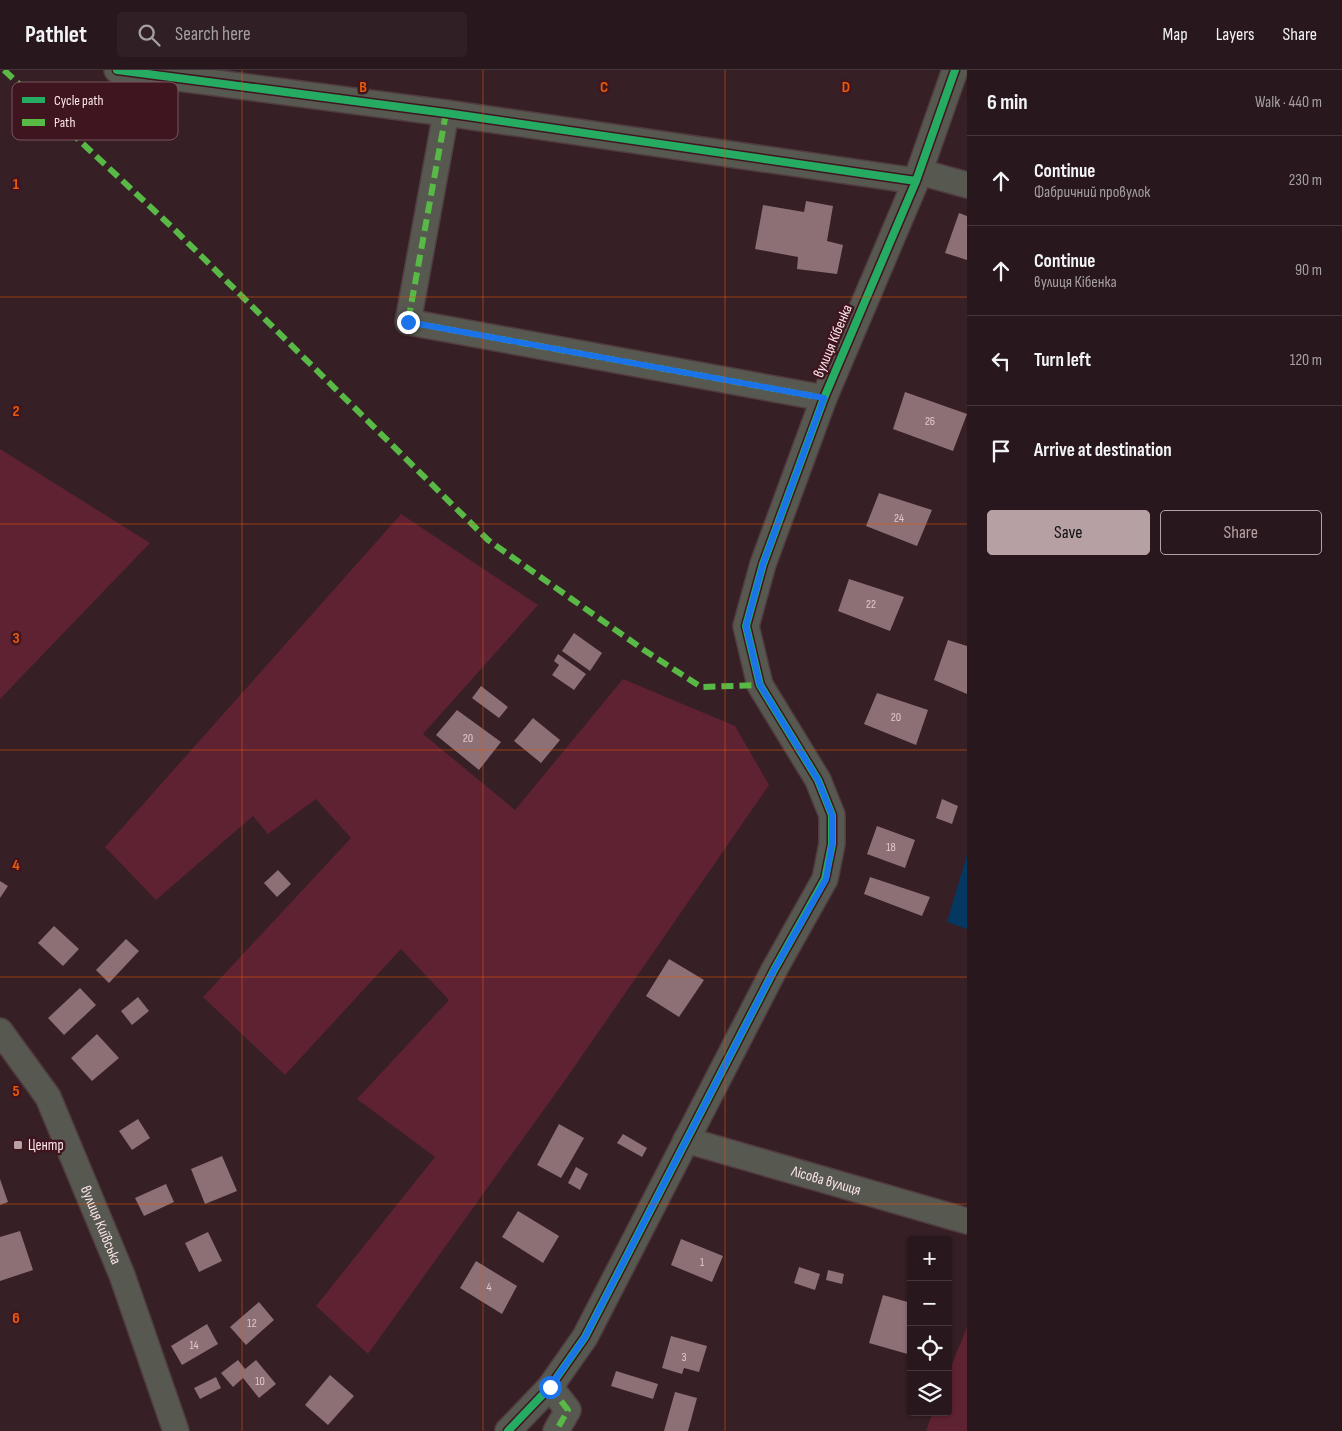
<!DOCTYPE html>
<meta charset="utf-8">
<style>
body{margin:0;font-family:"Sofia Sans Condensed",sans-serif;background:#302025;color:#f1f3f6}
.controls{position:absolute;right:15px;bottom:15px;display:grid;overflow:hidden;border-radius:5px;box-shadow:0 1px 4px #0004}
.controls button{width:45px;height:45px;display:grid;place-items:center;padding:0;border:0;border-bottom:1px solid #44363b;background:#28171c;color:#f1f3f6;font:25px sans-serif}
.stop{position:absolute;width:15px;height:15px;margin:-11px;border:4px solid #1a73e8;border-radius:50%;background:#fff}
.stop.end{background:#1a73e8;border-color:#fff;box-shadow:0 1px 5px #0008}
.list{margin:0;padding:0;list-style:none}
h2{display:flex;justify-content:space-between;align-items:center;height:65px;margin:0;padding:0 20px;font-size:21px}
h2 small{font-size:16px;font-weight:400;color:#a59fa3}
.list li{display:grid;grid-template-columns:32px 1fr auto;gap:15px;align-items:center;box-sizing:border-box;height:90px;padding:0 20px;border-top:1px solid #44363b}
.list b{display:block;font-size:19px;white-space:nowrap}
.list p{margin:0;font-size:16px;white-space:nowrap;color:#a59fa3}
.list em{font-size:16px;font-style:normal;color:#a59fa3}
.actions{display:flex;gap:10px;padding:15px 20px}
.actions a{flex:1;padding:11px 0;border:1px solid #b7a0a4;border-radius:5px;text-align:center;font-size:18px;color:#b7a0a4}
.actions .main{background:#b7a0a4;color:#111}
.icon{flex:none;width:28px;height:28px;fill:none;stroke:currentColor;stroke-width:2;stroke-linecap:round;stroke-linejoin:round}
.map{position:relative;flex:none;width:967px;height:1361px;overflow:hidden}
header{display:flex;align-items:center;gap:30px;box-sizing:border-box;height:70px;padding:0 25px;background:#28171c;border-bottom:1px solid #44363b}
header strong{font-size:24px}
nav{display:flex;gap:28px;margin-inline-start:auto;font-size:18px}
.search{width:350px;height:45px;background:#302025;display:flex;align-items:center;gap:12px;box-sizing:border-box;padding:0 18px;border-radius:5px;color:#a59fa3;font-size:19px}
main{display:flex}
aside{flex:1;background:#28171c}
.map>svg:first-child{display:block}
</style>
<header>
<strong>Pathlet</strong>
<div class="search"><svg class="icon" aria-label="search" viewBox="0 0 24 24"><circle cx="10" cy="10" r="6"/><path d="M15 15l6 6"/></svg>Search here</div>
<nav><a>Map</a><a>Layers</a><a>Share</a></nav>
</header>
<main>
<div class="map">
<svg width="967" height="1361" viewBox="0 0 967 1361">
<rect width="100%" height="100%" fill="#361f25"/>
<path fill="#5f2232" d="M0 379 150 473 0 629Z
M401 444 538 535 423 664 515 740 623 609 735 656 769 715 568 1006 368 1284 316 1236 435 1087 357 1029 449 930 401 879 285 1005 203 927 351 768 316 729 268 764 253 746 156 830 105 777Z
M967 1257V1361H926L933 1342H948V1304Z"/>
<path fill="#053860" d="M967 785V859L947 852Z"/>
<path fill="#8d7076" d="M806 131 833 136 827 171 843 175 837 204 797 199 798 187 755 179 763 135 804 142Z
M959 143 967 146V190L945 183Z
M905 322 967 344 953 381 893 359Z
M879 423 932 440 917 476 866 456Z
M849 509 904 527 890 561 838 541Z
M574 563 602 583 590 601 562 581Z
M948 570 967 576V624L934 610Z
M558 584 586 604 574 620 552 605 559 595 554 591Z
M481 616 508 637 499 648 472 628Z
M877 623 928 640 916 675 864 654Z
M457 640 501 672 479 700 436 665Z
M533 648 560 670 541 693 514 671Z
M942 729 958 736 952 754 936 748Z
M877 756 915 770 905 798 867 784Z
M278 800 291 814 277 827 264 813Z
M870 807 930 827 922 846 864 824Z
M0 811 8 816 0 828Z
M54 856 79 879 63 896 38 873Z
M126 869 139 881 109 913 96 900Z
M669 889 704 910 679 947 646 926Z
M80 918 96 935 64 965 48 948Z
M138 927 149 941 132 955 121 941Z
M97 964 119 988 92 1011 71 988Z
M138 1049 150 1068 132 1080 119 1061Z
M559 1054 584 1068 561 1108 537 1095Z
M623 1064 647 1078 642 1087 617 1073Z
M222 1086 237 1121 205 1134 191 1099Z
M576 1097 588 1104 580 1120 568 1113Z
M0 1109 8 1132 0 1135Z
M166 1114 174 1132 144 1146 135 1128Z
M518 1141 559 1166 543 1193 502 1167Z
M20 1161 33 1200 0 1211V1167Z
M208 1162 222 1191 199 1202 185 1173Z
M681 1169 723 1186 712 1212 671 1195Z
M476 1191 517 1216 502 1244 460 1218Z
M799 1197 820 1204 815 1220 794 1213Z
M828 1200 844 1204 842 1214 826 1210Z
M883 1225 911 1233V1285L869 1273Z
M259 1232 274 1250 246 1275 230 1257Z
M207 1254 218 1274 182 1295 171 1276Z
M671 1266 707 1276 699 1302 684 1298 682 1304 662 1298Z
M238 1290 245 1299 256 1290 276 1314 259 1328 243 1308 233 1317 221 1303Z
M616 1301 658 1314 653 1329 611 1316Z
M330 1305 354 1326 328 1355 305 1335Z
M216 1307 221 1318 200 1329 194 1318Z
M675 1322 697 1328 688 1361H664Z"/>
<g fill="none" stroke-linecap="round" stroke-linejoin="round">
<g stroke="#503c41" stroke-width="28">
<g id="minor">
<path d="M117 0 446 43 916 111"/>
<path d="M446 43 408 252 824 328"/>
<path d="M920 102 967 115"/>
<path id="s1" d="M0 961 48 1027 122 1205 176 1361"/>
<path id="s2" d="M686 1070 967 1151"/>
<path d="M550 1317 568 1340 556 1361"/>
<path d="M508 1361 550 1317 585 1267 774 900 825 809 832 774V745L818 710 760 615 746 556 763 494 824 328 916 111 955 0"/>
</g>
</g>
<use href="#minor" stroke="#57584f" stroke-width="25"/>
<path stroke="#58b947" stroke-width="6" stroke-dasharray="12 6" stroke-linecap="butt" d="M4 0 174 159 488 470 644 580 701 617 760 615
M446 43 408 252 824 328
M550 1317 568 1340 556 1361"/>
<g stroke="#3f1620" stroke-width="11">
<path id="cycleway" d="M117 0 446 43 916 111
M508 1361 550 1317 585 1267 774 900 825 809 832 774V745L818 710 760 615 746 556 763 494 824 328 916 111 955 0"/>
</g>
<use href="#cycleway" stroke="#26ab63" stroke-width="8"/>
</g>
<g fill="none" stroke-linecap="round" stroke-linejoin="round">
<path stroke="#1a73e8" stroke-width="6" d="M408 252 824 328 763 494 746 556 760 615 818 710 832 745V774L826 809 774 900 585 1267 550 1317"/>
</g>
<path fill="none" stroke="#e8590c" stroke-width="1" stroke-opacity="0.55" d="M242 0V1361M483 0V1361M725 0V1361M0 227H967M0 454H967M0 680H967M0 907H967M0 1134H967"/>
<rect fill="#b7a0a4" stroke="#3f1620" stroke-width="2" x="13" y="1070" width="10" height="10" rx="2.5"/>
<g text-anchor="middle" dominant-baseline="central" stroke-width="5" stroke-linejoin="round" paint-order="stroke">
<g font-size="12" fill="#e0c8cc">
<text x="930" y="351">26</text>
<text x="899" y="448">24</text>
<text x="871" y="534">22</text>
<text x="896" y="647">20</text>
<text x="468" y="668">20</text>
<text x="891" y="777">18</text>
<text x="702" y="1192">1</text>
<text x="489" y="1217">4</text>
<text x="252" y="1253">12</text>
<text x="194" y="1275">14</text>
<text x="684" y="1287">3</text>
<text x="260" y="1311">10</text>
</g>
<g font-size="15" fill="#fce5e8" stroke="#3f1620">
<text transform="translate(833 271) rotate(-67)">вулиця Кібенка</text>
<text stroke="none"><textPath href="#s2" startOffset="146">Лісова вулиця</textPath></text>
<text stroke="none"><textPath href="#s1" startOffset="220">вулиця Київська</textPath></text>
</g>
<g font-size="15" fill="#fce5e8" stroke="#3f1620" text-anchor="start">
<text x="28" y="1075">Центр</text>
</g>
</g>
<rect x="12" y="12" width="166" height="58" rx="8" fill="#3f1620" stroke="#78545c" stroke-width="1"/>
<rect x="22" y="27" width="23" height="6" fill="#26ab63"/>
<rect x="22" y="49" width="23" height="7" fill="#58b947"/>
<g font-size="14" fill="#fce5e8">
<text x="54" y="35">Cycle path</text>
<text x="54" y="57">Path</text>
</g>
<g font-size="16" text-anchor="middle" font-weight="bold" fill="#e8590c" stroke="#3f1620" stroke-width="5" stroke-linejoin="round" paint-order="stroke">
<text x="363" y="22">B</text>
<text x="604" y="22">C</text>
<text x="846" y="22">D</text>
<text x="16" y="119">1</text>
<text x="16" y="346">2</text>
<text x="16" y="573">3</text>
<text x="16" y="800">4</text>
<text x="16" y="1026">5</text>
<text x="16" y="1253">6</text>
</g>
</svg>
<div class="controls">
<button>+</button>
<button>−</button>
<button><svg class="icon" aria-label="locate" viewBox="0 0 24 24"><circle cx="12" cy="12" r="6"/><path d="M12 2v4M12 18v4M2 12h4M18 12h4"/></svg></button>
<button><svg class="icon" aria-label="layers" viewBox="0 0 24 24"><path d="M12 4l9 5-9 5-9-5zM3 14l9 5 9-5"/></svg></button>
</div>
<div class="stop" style="left:550px;top:1317px"></div>
<div class="stop end" style="left:408px;top:252px"></div>
</div>
<aside>
<h2>6 min<small>Walk · 440 m</small></h2>
<ul class="list">
<li><svg class="icon" aria-label="ahead" viewBox="0 0 24 24"><path d="M12 20V5M6 11l6-6 6 6"/></svg><div><b>Continue</b><p>Фабричний провулок</p></div><em>230 m</em></li>
<li><svg class="icon" aria-label="ahead" viewBox="0 0 24 24"><path d="M12 20V5M6 11l6-6 6 6"/></svg><div><b>Continue</b><p>вулиця Кібенка</p></div><em>90 m</em></li>
<li><svg class="icon" aria-label="left" viewBox="0 0 24 24"><path d="M17 20v-9H6M10 6l-5 5 5 5"/></svg><div><b>Turn left</b></div><em>120 m</em></li>
<li><svg class="icon" aria-label="arrive" viewBox="0 0 24 24"><path d="M6 21V4h12l-3 4 3 4H6"/></svg><div><b>Arrive at destination</b></div></li>
</ul>
<div class="actions"><a class="main">Save</a><a>Share</a></div>
</aside>
</main>
